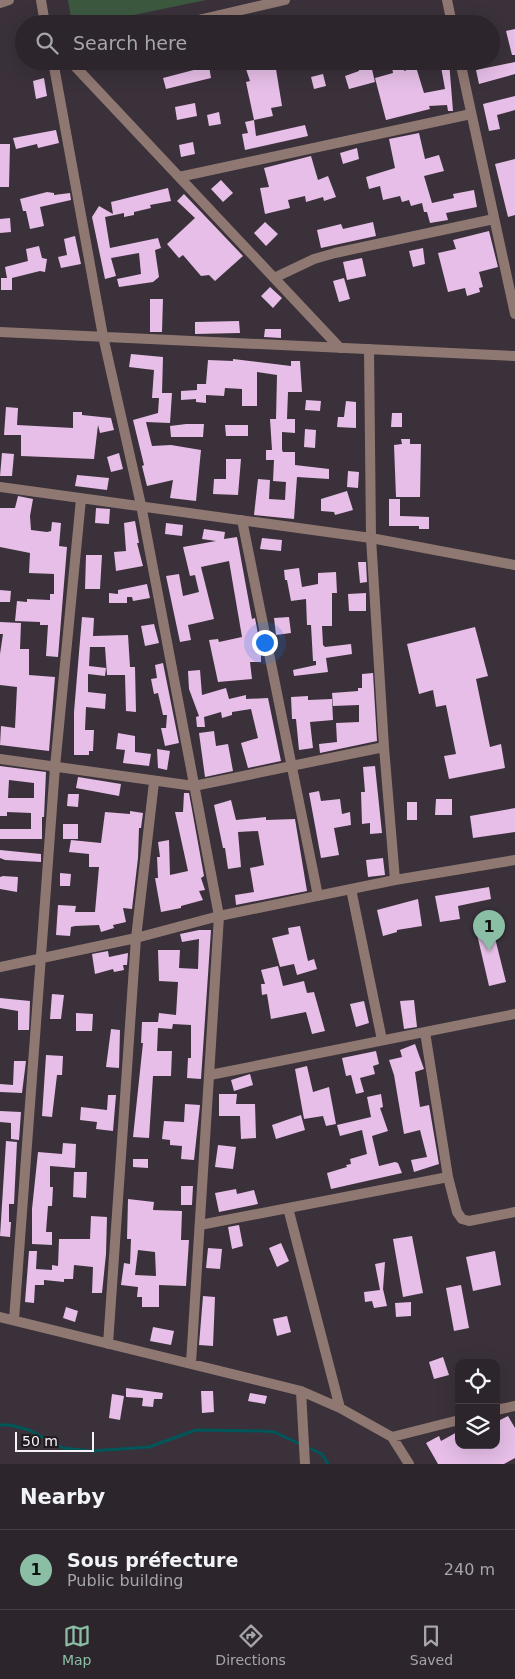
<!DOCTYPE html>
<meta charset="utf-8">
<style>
body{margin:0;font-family:"DejaVu Sans",sans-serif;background:#383138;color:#f1f3f6}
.controls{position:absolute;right:15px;bottom:15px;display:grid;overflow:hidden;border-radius:10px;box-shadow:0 5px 20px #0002}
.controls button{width:45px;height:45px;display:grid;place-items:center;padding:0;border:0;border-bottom:1px solid #484248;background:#2c252c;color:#f1f3f6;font:25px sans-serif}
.scale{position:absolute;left:15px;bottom:12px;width:79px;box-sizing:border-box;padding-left:5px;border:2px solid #f8f2f8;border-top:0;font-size:14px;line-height:18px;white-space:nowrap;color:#f8f2f8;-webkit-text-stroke:4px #1f1b1f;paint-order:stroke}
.you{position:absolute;left:264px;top:642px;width:18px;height:18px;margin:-12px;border:4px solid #fff;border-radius:50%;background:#1a73e8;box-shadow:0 0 0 8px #1a73e833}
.badge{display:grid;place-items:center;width:32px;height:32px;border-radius:50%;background:#8abfa5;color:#111;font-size:16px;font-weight:700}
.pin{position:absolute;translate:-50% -41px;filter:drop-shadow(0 1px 2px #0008)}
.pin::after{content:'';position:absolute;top:26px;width:18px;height:15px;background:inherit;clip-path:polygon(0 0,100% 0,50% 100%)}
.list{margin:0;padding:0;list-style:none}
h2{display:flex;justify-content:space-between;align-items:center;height:65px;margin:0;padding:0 20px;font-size:21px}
h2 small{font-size:16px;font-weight:400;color:#a6a5a9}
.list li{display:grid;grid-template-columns:32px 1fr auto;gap:15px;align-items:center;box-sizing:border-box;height:80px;padding:0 20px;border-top:1px solid #484248}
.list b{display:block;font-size:19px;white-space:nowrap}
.list p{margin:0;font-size:16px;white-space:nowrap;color:#a6a5a9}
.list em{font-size:16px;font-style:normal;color:#a6a5a9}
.icon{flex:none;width:28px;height:28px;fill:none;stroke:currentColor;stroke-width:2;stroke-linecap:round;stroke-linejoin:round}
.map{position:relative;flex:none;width:515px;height:1464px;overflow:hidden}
.search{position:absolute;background:#2c252c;box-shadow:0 5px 20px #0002;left:15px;right:15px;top:15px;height:55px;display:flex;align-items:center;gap:12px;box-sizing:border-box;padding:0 18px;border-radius:28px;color:#a6a5a9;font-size:19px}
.sheet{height:145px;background:#2c252c}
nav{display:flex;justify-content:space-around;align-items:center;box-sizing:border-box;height:70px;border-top:1px solid #484248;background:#2c252c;font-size:14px;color:#a6a5a9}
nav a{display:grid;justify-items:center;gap:2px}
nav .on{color:#8abfa5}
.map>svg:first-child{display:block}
</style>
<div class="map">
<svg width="515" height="1464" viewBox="0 0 515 1464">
<rect width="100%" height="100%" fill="#3a313a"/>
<path fill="#3c5940" d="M68 0H206L90 24H72Z"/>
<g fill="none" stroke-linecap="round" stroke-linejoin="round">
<path stroke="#005659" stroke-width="3" d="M0 1425H10L29 1430 63 1448 91 1451 149 1447 196 1430 263 1431 274 1432 322 1454 328 1464"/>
</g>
<path fill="#e6bee7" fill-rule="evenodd" d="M515 29V55H512L506 31Z
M357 61H370L375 82 349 89 345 76 359 71Z
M391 61H402L404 71 416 67 424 93 445 89 440 61H449L453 111H448L447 105 429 106 430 109 386 120 375 78 393 73Z
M515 62V74L479 84 476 70Z
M275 63 282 106 271 108 273 116 254 120 246 82 250 81 246 69Z
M209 66 211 78 166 89 163 78Z
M323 74 326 86 314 89 311 77Z
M44 78 47 96 36 99 33 81Z
M515 96V110L497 115 500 129 489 131 483 104Z
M195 103 197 116 177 120 175 107Z
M219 112 221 124 209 126 207 115Z
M254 120 256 136 305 125 308 136 245 150 242 134 248 133 245 122Z
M56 130 59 143 38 148 37 144 16 149 13 138Z
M419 133 425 159 439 155 444 171 424 176 432 203 454 198 453 194 474 190 477 207 446 213 448 220 430 223 427 212H424L422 203 411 206 409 200 402 202 400 196 383 200 380 186 369 189 366 177 395 168 389 139Z
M193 142 195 154 181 157 179 145Z
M0 144H10L9 187H0Z
M357 148 359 159 343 164 340 153Z
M311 156 318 180 328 176 336 197 324 201 323 197 306 202 305 196 288 200 290 208 265 214 260 188 269 187 264 168Z
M515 159V215L508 217 495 164Z
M221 180 233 193 223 202 211 189Z
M168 188 171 201 150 205 151 208 134 212V215L124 217V213L105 217 110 248 158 238 161 248 155 250 159 277 153 282 119 287 117 279 141 274 139 253 111 258 116 276 105 279 92 217 99 206 113 214 111 202Z
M47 192 54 193V195L70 193 71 200 40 207 44 226 30 229 26 211H23L20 199Z
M184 194 243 256 215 281 209 275 201 276 183 255 179 258 167 244 195 218 177 201Z
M10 218 11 232 0 233V219Z
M265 222 278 234 266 246 254 233Z
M373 222 376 236 321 248 317 230 341 224 343 229Z
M489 231 498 267 479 272 483 287 479 288 480 292 467 296 465 288 448 292 438 253 456 249 453 240Z
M75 236 81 264 61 268 58 257 67 255 64 239Z
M39 246 42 258 47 259 45 272 40 271 12 278V290H1V278H7L5 267 28 261 26 249Z
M423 248 425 264 413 267 409 251Z
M362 258 366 276 347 280 343 262Z
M344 278 350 299 339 302 333 281Z
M270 287 282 298 273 308 261 296Z
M150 299H163L162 332H150Z
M239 321 240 333 195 334V322Z
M265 329H281V338L264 337Z
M131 354 163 357 162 393H172L170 423 146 422 152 446 171 445 201 450 196 501 170 498 173 480 147 486 142 466 144 465 133 420 158 413 159 398H152L154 370 129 367Z
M233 359 291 366V361H300L302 392H288L287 419H295V433L282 432V450L283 452H295V465L329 469V479L297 477 294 519 254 515 258 479 270 480 269 499 285 500 286 482 273 481 274 460H266V450H272L270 419H276L277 375 257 372V406H242V389L225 388 224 396 206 395V403L196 402V399L181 400V391L197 390V384H206L208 360 233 361Z
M306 400 321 401 320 411 305 410Z
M346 401 356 402V428L337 427 338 417H344Z
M6 407 18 408 17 425 73 428V412H82V415L111 418 114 430 100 433 98 425 94 459 21 456V435H4Z
M392 413H402V427H391Z
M186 424H204L203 437H171L170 426Z
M225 425H248V436H226Z
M305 429 316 430 315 448 304 447Z
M401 439H410V444H421L420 497H396L394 445 402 444Z
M2 453 14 454 12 476H0Z
M119 453 123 469 111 472 107 457Z
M226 459H241L238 495 213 494 214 479H226Z
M348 471 359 472 358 488 347 487Z
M77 475 109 478 107 490 75 486Z
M347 491 353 510 335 515 334 512 321 511V499Z
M18 496 33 499 30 516 31 530 47 532 51 531 52 522 61 523 59 546 67 547 58 657 46 656 48 625H40V622L15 621 17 601 27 602V599L50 600V594H54V574L29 573 30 553 0 547V508H15Z
M389 499H400V516L429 517V529H419V526H389Z
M96 508 110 509 109 524 95 523Z
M135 521 139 543H137L143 566 116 571 114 552 126 551 124 523Z
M166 523 183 525 182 536 165 534Z
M204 529 225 532 224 539 237 537 252 619 255 618 261 650V662H250L252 679 218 682 209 640 218 639 219 642 242 637 229 561 201 567 214 619 188 625 191 640 180 642 166 576 179 574 183 596 199 592 195 575 190 576 183 547 216 541 202 539Z
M262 538 282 540 281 551 260 549Z
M86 555H102L100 589H85Z
M358 562H366L367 582 360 583Z
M299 568 302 587 318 584V573L336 572 337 593H332V626H322L323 645 325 647 351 644 352 654 326 658 328 672 294 676 293 670 316 665V661H313L311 625H307L306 599 291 601 287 580H285L284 570Z
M147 584 150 598 133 601 132 597H127V603H109V593L118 594V590Z
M0 590 11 591 10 602H0Z
M366 593V611H349L348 594Z
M82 617 94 618 93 636 128 635 130 667H135L136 712 126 711 125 675H107L105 647H90L89 666 106 668 105 676 88 674V692L106 694 105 709 86 707 85 730H94L93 751H89V755H74V712Z
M289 617 291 633 276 635 274 618Z
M0 622 21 623 20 649H29V675L55 677 49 751 0 745 1 726 15 728 17 687 0 685V654L3 634H0Z
M154 624 159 643 145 646 141 626Z
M475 627 488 676 476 679 490 747 501 744 505 768 449 779 444 756 456 754 446 705 436 707 433 690 419 694 407 644Z
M163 663 179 743 165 746 161 728H166L167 715H163L158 693 154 694 151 679 157 678 155 665Z
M200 670 202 695 226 688 229 699 246 695V699L268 698 281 761 248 768 241 743 258 738 251 709 232 712V715L222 718 221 712 204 717 205 727H197L196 717 199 716 189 689 188 671Z
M373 673 377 741 320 753 319 744 337 742 336 723 359 722V705L333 706 332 693 358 691V688H362V674Z
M308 696V700L332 699 333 720 310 722 313 748 299 750 296 719H292L291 697Z
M214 731 216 746 228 744 233 771 205 777 199 733Z
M118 733 135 736V752L151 754 149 766 123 763 125 750 116 749Z
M157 749 170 751 167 770 158 768Z
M0 766 46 772 44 817H42V839H0V829H31V813L7 812V816H0ZM9 780 34 783V798H8Z
M375 766 382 833 370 834V823L362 824 361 792H365L363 767Z
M78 777 121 784 119 796 76 788Z
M319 791 321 801 340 799 342 814 350 812 351 825 334 828 339 855 321 858 309 793Z
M184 793H189L204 876 201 878 205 890 199 891 203 900 181 906V908L161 912 155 878H158L157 857H160L158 842 169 840 170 875 188 871 175 812H183Z
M68 794H79L78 807 67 806Z
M436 799H452V815H435Z
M231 800 236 820 266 817V820L295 819 307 891 236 905 235 895 254 892 250 868 264 865 258 831 238 832 241 867 228 869 225 848H223L214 805Z
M407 802H417V820H407Z
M515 808V832L473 838 470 816Z
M130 811 143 813 141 828H139L138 858 132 909 123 908 126 922 113 925 114 928 101 932 99 925 75 926 71 927 70 936 56 935 58 905 76 906 75 912H95L99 867H89V854L69 852 71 840 101 843 105 812 130 814Z
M63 824H78V839H63Z
M0 850 41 854V862L5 860 0 858Z
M383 858 385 875 368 877 366 860Z
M60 873 71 874 70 886H60Z
M3 876 18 877 17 892 0 889V877Z
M489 887 491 899 458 906 460 919 440 922 435 896Z
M418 899 422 926 397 930V932L383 936 377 910Z
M300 926 308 961 314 959 317 969 297 975 294 964 280 967 272 938 289 934 288 928Z
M492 926 506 982 489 986 476 930Z
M199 930H211L201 1079 187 1078 188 1058H191V1025L173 1024 172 1029 158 1028 157 1051H172L171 1076H153L149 1138 133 1137 143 1043H141L142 1022H158L159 1013 176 1015 178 982 159 981 158 950H180L179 968 198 969 199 939 182 942 180 934Z
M108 951 109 957 128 953 127 965H123L124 970 114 972 113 969 95 974 92 954Z
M278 966 283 986 304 981 307 993 314 992 325 1031 312 1034 306 1012 271 1019 267 994 262 995 261 984H265L261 970Z
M52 994 64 995 61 1019H50Z
M0 998 30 1001 29 1030H18V1011L0 1008Z
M414 1000 417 1027 404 1029 400 1001Z
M364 1001 369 1023 356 1027 350 1004Z
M76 1013 93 1014 92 1031H76Z
M111 1029 120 1030 119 1068 106 1067Z
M415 1044 424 1069 415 1072 420 1107 429 1105 439 1164 414 1172 411 1160 427 1157 420 1130 404 1134 394 1075 389 1060 402 1057 400 1050Z
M376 1051 379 1064 373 1066 375 1074 360 1078 364 1092 356 1094 351 1075 346 1076 342 1058Z
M46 1055 63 1056 62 1075H57L52 1117 42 1116Z
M14 1061H26L22 1093 0 1092V1084L13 1085Z
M307 1066 313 1092 329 1087 336 1124 326 1126 323 1116 304 1119 295 1069Z
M250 1074 253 1085 234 1091 231 1080Z
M219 1094H237L236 1104H255L256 1138 241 1139 240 1116H219Z
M381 1094 383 1107 380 1108 388 1131 372 1136 379 1166 395 1162 398 1163 402 1173 331 1189 327 1173 347 1167 346 1165 351 1164 350 1159 367 1154 362 1130 340 1136 337 1125 371 1117 367 1097Z
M108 1095H116L113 1131 96 1129 97 1122 80 1120 81 1107 107 1110Z
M185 1104 200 1105 194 1160 181 1159 182 1146 170 1145V1140L162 1139 164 1121 184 1122Z
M0 1111 21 1112 19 1140 11 1139V1123L0 1122Z
M301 1115 305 1130 276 1139 272 1125Z
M6 1141 17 1142 14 1204H9V1222H11L10 1237 0 1236Z
M63 1143 76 1144 75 1168 50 1166V1187H53L52 1206H48L46 1232H52V1245L32 1244V1209L38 1152 62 1154Z
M218 1145 236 1147 233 1169 215 1167Z
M133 1159H148V1168L133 1167Z
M74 1172H87L86 1198 73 1197Z
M181 1186H193L192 1205H181Z
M236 1189 237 1194 254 1190 258 1204 219 1212 215 1193Z
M128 1199 154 1202 153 1210 182 1211 181 1240H189L186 1286 159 1285V1307H142V1297H137L138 1287 121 1285 124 1263 130 1264 131 1239H127ZM138 1250 155 1252 156 1276 135 1275Z
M91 1216 107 1217 106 1254 102 1293H92L93 1267 74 1265 73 1279H64V1282L44 1280V1285H35L34 1303 25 1302 29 1251H37L36 1269 52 1270V1265L58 1266 59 1239H90Z
M239 1225 243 1246 232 1249 228 1227Z
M412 1236 423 1293 403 1297 393 1239Z
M281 1243 289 1261 277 1267 269 1248Z
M208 1248 222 1249 220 1269 206 1268Z
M495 1251 501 1285 473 1291 466 1257Z
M385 1262 383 1289 387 1306 374 1308 372 1301 365 1302 364 1292 380 1290 375 1264Z
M461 1285 469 1328 454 1331 446 1288Z
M203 1296 215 1297 213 1346 199 1345Z
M411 1302V1316L396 1317 395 1303Z
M66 1307 78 1311 75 1322 63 1318Z
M287 1316 291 1332 277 1336 273 1319Z
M153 1327 174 1331 171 1345 150 1341Z
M443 1357 449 1375 434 1379 429 1362Z
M126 1388 163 1393 162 1399H154L153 1407 142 1406 143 1398 126 1397Z
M201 1391H213L214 1412 202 1413Z
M250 1393 267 1396 265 1404 248 1401Z
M112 1394 124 1396 120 1420 109 1418Z
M508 1416 515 1428V1458L504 1464H438L426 1443 439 1436 441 1441 459 1431V1445H496V1422Z"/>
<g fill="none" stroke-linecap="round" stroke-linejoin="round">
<path stroke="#907872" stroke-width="10" d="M41 0 45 24
M447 0 452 24
M0 3 9 0
M181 24 285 0
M53 61 103 336 141 505 219 916 191 1363
M70 61 340 348
M460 61 515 314
M179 177 471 114
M274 278 314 259 335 253 494 219
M0 332 515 356
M369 349 371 538 384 747 395 880
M0 487 371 538 515 565
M242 520 318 896
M0 759 194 786 384 747
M351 889 382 1040
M0 967 136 938 219 916 395 880 515 860
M425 1032 448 1177 457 1212 462 1219 469 1221 515 1212
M210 1075 515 1014
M288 1208 340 1408
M200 1225 448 1177
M0 1317 301 1391 340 1408 392 1437 459 1420
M14 1320 55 767 81 499
M108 1344 136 938 154 782
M301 1391 305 1464
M496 1410 515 1406
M392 1437 409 1464"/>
</g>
</svg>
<div class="controls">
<button><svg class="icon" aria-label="locate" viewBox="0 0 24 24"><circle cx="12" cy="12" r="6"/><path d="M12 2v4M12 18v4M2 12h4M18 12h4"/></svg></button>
<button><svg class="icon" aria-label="layers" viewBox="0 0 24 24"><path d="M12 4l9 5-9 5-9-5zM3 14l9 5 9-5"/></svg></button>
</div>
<div class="scale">50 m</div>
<div class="you"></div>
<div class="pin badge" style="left:489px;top:951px">1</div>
<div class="search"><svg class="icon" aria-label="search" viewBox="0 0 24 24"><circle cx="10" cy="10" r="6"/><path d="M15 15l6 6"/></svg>Search here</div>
</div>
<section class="sheet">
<h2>Nearby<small></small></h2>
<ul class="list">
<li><span class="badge">1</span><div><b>Sous préfecture</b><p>Public building</p></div><em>240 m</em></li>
</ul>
</section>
<nav>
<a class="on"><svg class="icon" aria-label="map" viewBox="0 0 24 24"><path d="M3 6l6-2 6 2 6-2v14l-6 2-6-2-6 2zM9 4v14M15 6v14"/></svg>Map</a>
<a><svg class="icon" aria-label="directions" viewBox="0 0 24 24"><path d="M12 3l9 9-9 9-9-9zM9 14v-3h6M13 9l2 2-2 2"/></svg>Directions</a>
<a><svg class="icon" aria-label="saved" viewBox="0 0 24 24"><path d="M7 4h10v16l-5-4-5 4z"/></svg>Saved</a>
</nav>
